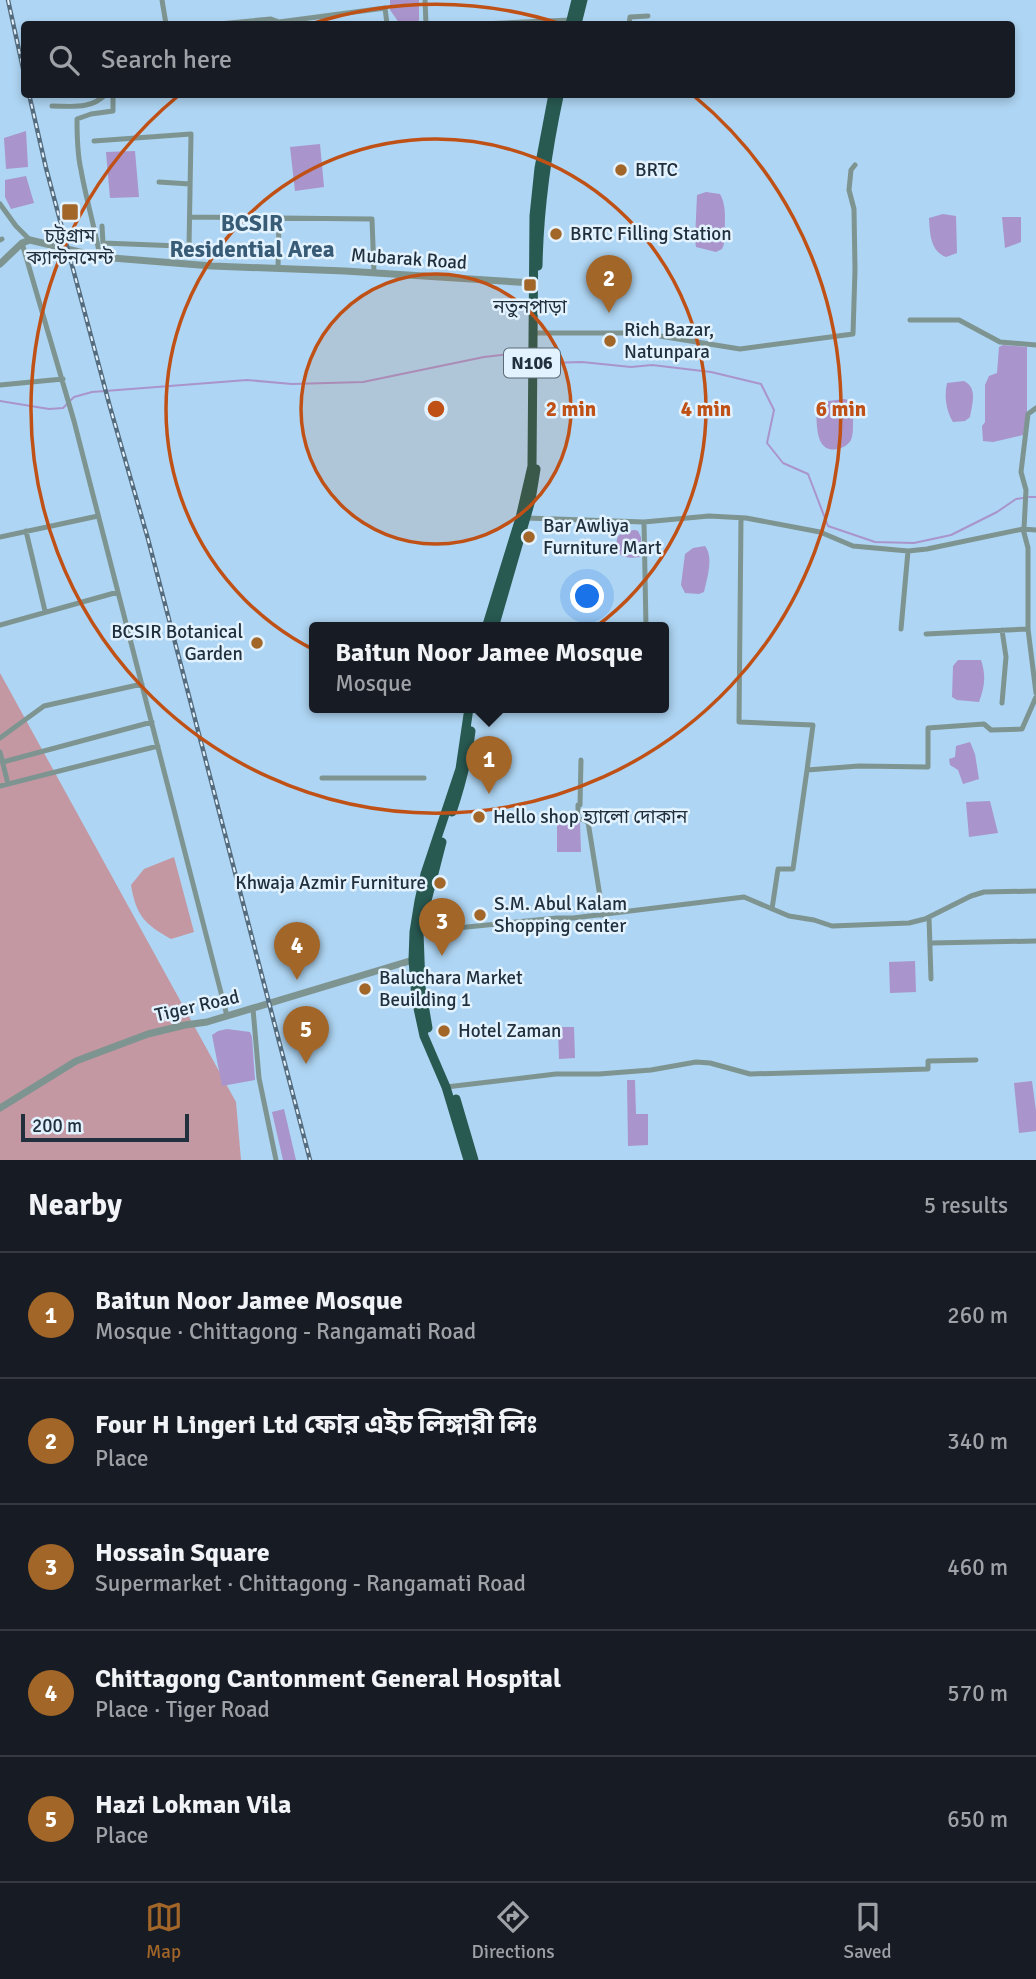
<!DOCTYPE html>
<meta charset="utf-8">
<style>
body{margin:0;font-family:Signika,"Noto Sans Bengali",sans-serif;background:#242831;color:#f1f3f6}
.scale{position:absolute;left:21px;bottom:18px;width:168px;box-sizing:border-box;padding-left:7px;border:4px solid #21303c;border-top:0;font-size:19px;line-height:24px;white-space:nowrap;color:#21303c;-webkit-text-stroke:5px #e3f2ff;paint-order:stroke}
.you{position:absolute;left:588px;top:597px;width:24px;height:24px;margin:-18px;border:5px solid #fff;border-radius:50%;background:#1a73e8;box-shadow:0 0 0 10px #1a73e833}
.badge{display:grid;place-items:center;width:46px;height:46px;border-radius:50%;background:#a26629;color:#fff;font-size:23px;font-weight:700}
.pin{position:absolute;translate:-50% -58px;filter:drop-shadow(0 2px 4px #0008)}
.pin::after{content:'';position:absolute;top:37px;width:24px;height:21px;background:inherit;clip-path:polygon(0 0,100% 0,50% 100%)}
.popup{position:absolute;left:309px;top:622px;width:360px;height:91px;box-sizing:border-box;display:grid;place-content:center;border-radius:7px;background:#171b24;filter:drop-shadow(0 2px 5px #0005);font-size:23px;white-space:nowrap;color:#9ea1a6}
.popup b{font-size:26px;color:#f1f3f6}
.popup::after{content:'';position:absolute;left:50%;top:100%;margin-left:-14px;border:14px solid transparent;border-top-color:#171b24}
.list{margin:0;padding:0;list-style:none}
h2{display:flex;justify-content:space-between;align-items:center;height:91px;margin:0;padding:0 28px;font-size:30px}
h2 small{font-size:23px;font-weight:400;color:#9ea1a6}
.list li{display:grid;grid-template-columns:46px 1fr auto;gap:21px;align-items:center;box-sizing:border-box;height:126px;padding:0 28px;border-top:2px solid #363941}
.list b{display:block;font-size:26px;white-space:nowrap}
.list p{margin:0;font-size:23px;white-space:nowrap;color:#9ea1a6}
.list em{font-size:23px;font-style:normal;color:#9ea1a6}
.icon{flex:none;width:38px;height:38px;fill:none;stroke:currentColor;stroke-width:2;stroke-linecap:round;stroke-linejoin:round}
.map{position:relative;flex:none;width:1036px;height:1160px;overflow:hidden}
.search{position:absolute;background:#171b24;box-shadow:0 4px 10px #0003;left:21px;right:21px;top:21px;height:77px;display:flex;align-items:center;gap:18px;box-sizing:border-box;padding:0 24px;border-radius:7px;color:#9ea1a6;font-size:26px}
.sheet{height:721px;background:#171b24}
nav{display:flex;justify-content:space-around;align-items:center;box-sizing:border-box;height:98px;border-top:2px solid #363941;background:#171b24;font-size:19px;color:#9ea1a6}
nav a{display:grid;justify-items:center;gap:4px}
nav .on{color:#a26629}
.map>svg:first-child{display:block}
</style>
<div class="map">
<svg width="1036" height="1160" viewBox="0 0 1036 1160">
<rect width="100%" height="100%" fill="#aed5f3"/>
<path fill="#c398a2" d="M0 673 236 1102 241 1160H0Z
M174 857 194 932 171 939C144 924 136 915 131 885L144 869Z"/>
<path fill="#a994cb" d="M390 0H419V20L415 24H400L390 10Z
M26 131 28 167 6 169 4 138Z
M320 144 324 187 295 191 290 147Z
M135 151 139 197 110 198 106 152Z
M26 176 34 203 11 209 5 197V180Z
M706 192 720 194C728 208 724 228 724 244L722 249 716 252 696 247 695 240 697 195Z
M943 214 956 216 957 253 946 257C930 251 930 233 929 218Z
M1002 217H1021V242L1005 248Z
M1003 345 1027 347V411L1023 435 993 442 983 441 982 426 985 422V385L989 376 997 373 999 347Z
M964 381C978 388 972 404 970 417L965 421 953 422C946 410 944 396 947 383Z
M844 399 852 401C854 408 853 415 853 423 853 429 853 435 851 440 846 449 829 454 822 444 816 436 816 414 817 405L821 402Z
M635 530 638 531 641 537V555L640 557C623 560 612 555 618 536L626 531Z
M705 546C714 557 707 578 704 592L699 594 685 593 681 585 685 554 693 548Z
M958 660H981C986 675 985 686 979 702L957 700 952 697 953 666Z
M970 742 975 754 979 779 963 784 958 770 950 765 949 759 955 757 956 746Z
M990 801 998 833 969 837 966 802Z
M580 822 581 852H557V822Z
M915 961 916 992 890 993 889 962Z
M558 1027H574L575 1058 559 1059Z
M227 1029 250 1032 252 1037 255 1080 222 1086 212 1035 218 1031Z
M627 1080H635L636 1114H648V1145L628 1146Z
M1032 1081 1036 1111V1131L1019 1133 1014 1083Z
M284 1109 296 1160H283L272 1112Z"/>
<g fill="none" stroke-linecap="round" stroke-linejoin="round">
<path stroke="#a994cb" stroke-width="2" d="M537 360 547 363 582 362 631 367 652 365 711 372 761 384 774 410 767 443 783 463 808 474 828 526 875 542 914 543 951 535 997 512 1016 499 1023 498
M71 400 74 397 92 392 247 380 292 384 363 382 484 357 511 354 528 358
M0 401 49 409 63 408 67 404
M1029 497H1036"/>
<path stroke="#7e9490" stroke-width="5" d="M162 0 166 24H168
M425 0 426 24
M219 24 271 19 279 22 385 8 387 24
M481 24 571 20
M629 24 630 17 648 16
M52 106C71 106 91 110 106 94
M94 141 191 134 189 247
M159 182 190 184
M0 204 16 226 30 240
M190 217 372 219 374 273
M102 226 103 243 278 250
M0 240 2 239
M22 243 74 421 227 1016
M100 257C95 228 86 199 81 170 77 153 77 136 77 119L91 114 113 111V94
M278 269 279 219
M910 320H959L1000 342 1036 345
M532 333H641L740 349 853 334 855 270 854 209 849 190 851 170 855 165
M0 385 63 379
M526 518 644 522 709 516 746 518 820 532 853 546 908 551 901 629
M741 518 739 722 813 725 807 770
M644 522 646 628
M1024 529 1026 490 1021 472 1028 414 1036 408
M26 531 45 611
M0 537 98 516
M908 551 927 549 1023 529 1036 530
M0 625 118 592
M1028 629 1036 693
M1002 630 1006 657 1002 703
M926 634 1028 629V548L1023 529
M0 738 44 706 142 684
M0 752 8 784
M581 760 580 805H578V818L588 822 603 915
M3 762 152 722
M322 778H424
M0 786 158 746
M772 909 778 869H793L807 770 859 766 928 767V728L984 724 991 730 1022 729 1036 697
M929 917 931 979
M416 932 557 918H573L744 897 789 916 814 920 832 926 909 923 925 919 971 896 984 892 1036 891
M931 943 1036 941
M253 1009 259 1078 276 1160
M446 1087 556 1074H599L651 1070 696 1062 710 1063 750 1074 928 1069V1061L976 1060"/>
<path stroke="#7e9490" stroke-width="7" d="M0 264 22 243 30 240 100 257 212 266 345 271 533 283
M0 1108 76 1061 148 1034 185 1025 207 1022 413 960"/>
<path stroke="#285a52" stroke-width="9" d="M570 24 576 0
M577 24 583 0
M538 266C539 209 547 152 559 96
M486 628 520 518 532 466 534 216 539 168 553 94
M494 628 531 500 536 469
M452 812C461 785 468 759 471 731
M428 1028 421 987 419 932 442 842
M456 1099 474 1160
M468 1160 446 1087 424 1036 416 999 413 960 414 932 419 901 425 874 460 769 469 708"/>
<g stroke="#546c7e" stroke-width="4.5">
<path id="rail" d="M8 0 24 73
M29 94 46 168 110 407 148 539 310 1160"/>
</g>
<use href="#rail" stroke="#e3f2ff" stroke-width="2" stroke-dasharray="5" stroke-linecap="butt"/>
</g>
<circle cx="436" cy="409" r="135" fill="#c05116" fill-opacity=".12"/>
<g fill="none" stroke="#c05116" stroke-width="3.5">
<circle cx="436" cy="409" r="135"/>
<circle cx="436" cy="409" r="270"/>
<path d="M311 24A405 405 0 0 1 561 24M694 96A405 405 0 1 1 178 96"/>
</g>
<g fill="#a26629" stroke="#e3f2ff" stroke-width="2.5">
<circle cx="621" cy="170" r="7"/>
<rect x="61" y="203" width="18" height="18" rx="3.5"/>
<circle cx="556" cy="234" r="7"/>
<rect x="523" y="278" width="14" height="14" rx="3.5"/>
<circle cx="610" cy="341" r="7"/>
<circle cx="529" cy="537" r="7"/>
<circle cx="257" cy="643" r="7"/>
<circle cx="479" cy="817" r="7"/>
<circle cx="440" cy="883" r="7"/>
<circle cx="480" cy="915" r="7"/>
<circle cx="365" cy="989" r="7"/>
<circle cx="444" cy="1031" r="7"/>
</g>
<g text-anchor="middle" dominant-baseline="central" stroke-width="5" stroke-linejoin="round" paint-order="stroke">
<rect fill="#e3f2ff" stroke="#5b6a76" stroke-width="2" x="504" y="348.5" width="56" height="29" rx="5"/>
<g font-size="18" font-weight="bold" fill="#21303c">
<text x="532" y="363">N106</text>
</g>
<g font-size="19" fill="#21303c" stroke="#e3f2ff" text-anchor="start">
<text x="635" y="170">BRTC</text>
<text x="570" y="234">BRTC Filling Station</text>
<text x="70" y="236" text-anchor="middle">চট্টগ্রাম<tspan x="70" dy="22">ক্যান্টনমেন্ট</tspan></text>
<text x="530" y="307" text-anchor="middle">নতুনপাড়া</text>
<text x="624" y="330">Rich Bazar,<tspan x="624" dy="22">Natunpara</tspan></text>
<text x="543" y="526">Bar Awliya<tspan x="543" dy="22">Furniture Mart</tspan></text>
<text x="243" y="632" text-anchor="end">BCSIR Botanical<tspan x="243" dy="22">Garden</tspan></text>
<text x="493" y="817">Hello shop হ্যালো দোকান</text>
<text x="426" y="883" text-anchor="end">Khwaja Azmir Furniture</text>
<text x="494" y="904">S.M. Abul Kalam<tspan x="494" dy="22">Shopping center</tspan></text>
<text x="379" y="978">Baluchara Market<tspan x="379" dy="22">Beuilding 1</tspan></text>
<text x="458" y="1031">Hotel Zaman</text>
</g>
<g font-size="19" fill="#21303c" stroke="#e3f2ff">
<text transform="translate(409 259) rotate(4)">Mubarak Road</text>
<text transform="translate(197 1006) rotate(-13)">Tiger Road</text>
</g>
<g font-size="23" font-weight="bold" fill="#385b76" stroke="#e3f2ff">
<text x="252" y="223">BCSIR<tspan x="252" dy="26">Residential Area</tspan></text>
</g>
</g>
<circle cx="436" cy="409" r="10" fill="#c05116" stroke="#e3f2ff" stroke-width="3.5"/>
<g font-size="21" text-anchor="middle" font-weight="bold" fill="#c05116" stroke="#e3f2ff" stroke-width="5" stroke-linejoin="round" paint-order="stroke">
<text x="571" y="416">2 min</text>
<text x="706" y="416">4 min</text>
<text x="841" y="416">6 min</text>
</g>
</svg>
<div class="scale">200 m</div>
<div class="you"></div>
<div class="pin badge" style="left:489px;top:794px">1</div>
<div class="popup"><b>Baitun Noor Jamee Mosque</b>Mosque</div>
<div class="pin badge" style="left:609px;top:313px">2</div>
<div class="pin badge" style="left:442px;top:956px">3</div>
<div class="pin badge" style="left:297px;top:980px">4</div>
<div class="pin badge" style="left:306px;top:1064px">5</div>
<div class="search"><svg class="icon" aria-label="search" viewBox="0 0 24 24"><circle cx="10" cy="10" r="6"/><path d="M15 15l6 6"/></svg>Search here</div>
</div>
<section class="sheet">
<h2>Nearby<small>5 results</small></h2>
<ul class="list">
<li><span class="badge">1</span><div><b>Baitun Noor Jamee Mosque</b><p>Mosque · Chittagong - Rangamati Road</p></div><em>260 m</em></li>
<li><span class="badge">2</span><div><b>Four H Lingeri Ltd ফোর এইচ লিঙ্গারী লিঃ</b><p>Place</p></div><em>340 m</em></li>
<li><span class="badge">3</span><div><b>Hossain Square</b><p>Supermarket · Chittagong - Rangamati Road</p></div><em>460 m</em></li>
<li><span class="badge">4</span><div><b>Chittagong Cantonment General Hospital</b><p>Place · Tiger Road</p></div><em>570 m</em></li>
<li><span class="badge">5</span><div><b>Hazi Lokman Vila</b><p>Place</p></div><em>650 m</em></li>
</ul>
</section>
<nav>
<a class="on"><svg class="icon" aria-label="map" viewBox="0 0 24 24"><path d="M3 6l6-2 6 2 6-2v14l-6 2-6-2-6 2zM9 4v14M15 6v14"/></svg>Map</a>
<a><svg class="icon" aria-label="directions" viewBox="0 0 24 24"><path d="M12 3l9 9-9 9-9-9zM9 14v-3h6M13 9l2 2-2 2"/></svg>Directions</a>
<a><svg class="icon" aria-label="saved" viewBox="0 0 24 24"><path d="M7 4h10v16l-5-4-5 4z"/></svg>Saved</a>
</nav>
